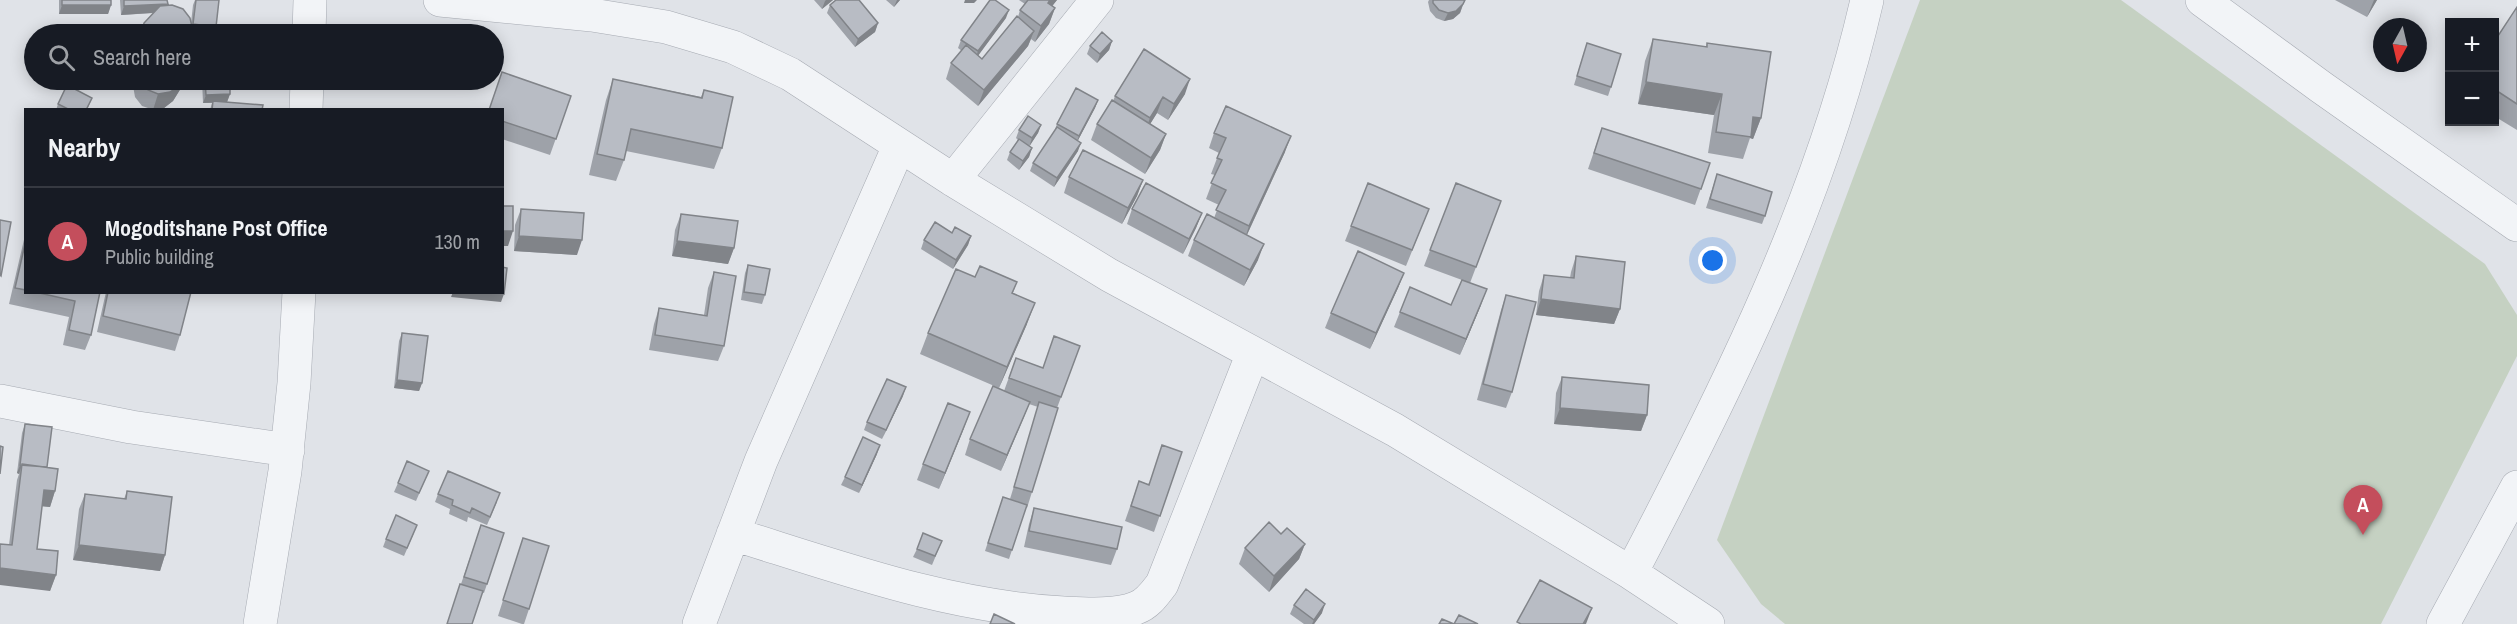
<!DOCTYPE html>
<meta charset="utf-8">
<style>
body{margin:0;font-family:"Archivo Narrow",sans-serif;background:#242831;color:#f1f3f6}
.controls{position:absolute;right:18px;top:18px;display:grid;overflow:hidden;border-radius:0px;box-shadow:0 3px 15px #0003}
.controls button{width:54px;height:54px;display:grid;place-items:center;padding:0;border:0;border-bottom:2px solid #363941;background:#171b24;color:#f1f3f6;font:30px sans-serif}
.compass{position:absolute;left:2373px;top:18px;width:54px;height:54px;border-radius:50%;background:#171b24;box-shadow:0 3px 15px #0003;rotate:188deg}
.you{position:absolute;left:1713px;top:261px;width:21px;height:21px;margin:-15px;border:4px solid #fff;border-radius:50%;background:#1a73e8;box-shadow:0 0 0 9px #1a73e833}
.badge{display:grid;place-items:center;width:39px;height:39px;border-radius:50%;background:#c44e5c;color:#fff;font-size:20px;font-weight:700}
.pin{position:absolute;translate:-50% -50px;filter:drop-shadow(0 2px 3px #0008)}
.pin::after{content:'';position:absolute;top:32px;width:21px;height:18px;background:inherit;clip-path:polygon(0 0,100% 0,50% 100%)}
.list{margin:0;padding:0;list-style:none}
h2{display:flex;justify-content:space-between;align-items:center;height:78px;margin:0;padding:0 24px;font-size:26px}
h2 small{font-size:20px;font-weight:400;color:#9ea1a6}
.list li{display:grid;grid-template-columns:39px 1fr auto;gap:18px;align-items:center;box-sizing:border-box;height:108px;padding:0 24px;border-top:2px solid #363941}
.list b{display:block;font-size:22px;white-space:nowrap}
.list p{margin:0;font-size:20px;white-space:nowrap;color:#9ea1a6}
.list em{font-size:20px;font-style:normal;color:#9ea1a6}
.icon{flex:none;width:33px;height:33px;fill:none;stroke:currentColor;stroke-width:2;stroke-linecap:round;stroke-linejoin:round}
.map{position:relative;flex:none;width:2517px;height:624px;overflow:hidden}
.search{position:absolute;background:#171b24;box-shadow:0 3px 15px #0003;left:24px;top:24px;width:480px;height:66px;display:flex;align-items:center;gap:15px;box-sizing:border-box;padding:0 21px;border-radius:33px;color:#9ea1a6;font-size:22px}
.panel{position:absolute;background:#171b24;box-shadow:0 3px 15px #0003;left:24px;top:108px;width:480px;height:186px;border-radius:0px}
.map>svg:first-child{display:block}
</style>
<div class="map">
<svg width="2517" height="624" viewBox="0 0 2517 624">
<rect width="100%" height="100%" fill="#e0e3e8"/>
<path fill="#c5d1c2" d="M1920 0H2121L2485 264 2517 315V356L2381 624H1785L1761 604 1717 540Z"/>
<g fill="none" stroke-linecap="round" stroke-linejoin="round">
<g stroke="#a6aab2" stroke-width="34">
<path id="street" d="M440 0 592 15 666 27 733 47 790 74 953 180 1109 275 1395 430 1631 573 1708 624
M2202 0 2321 87 2517 225
M309 34 310 0
M306 110 307 80
M953 180 1097 0
M0 401 131 427 288 450
M733 534C842 568 949 607 1064 613 1085 614 1117 616 1136 608 1148 604 1155 593 1162 584L1253 353
M1631 573C1727 390 1821 202 1867 0
M260 624 285 471 294 383 299 292
M699 624 761 461 899 146
M2443 624 2517 487"/>
</g>
<use href="#street" stroke="#f2f4f7" stroke-width="33"/>
</g>
<path fill="#9ea2a9" d="M59 0H111V5L108 14H59Z
M120 0H167V5L191 23 193 5 195 0H219L216 27 213 34 192 33V34H140L144 23 154 13 121 15Z
M814 0H833L822 9Z
M886 0H900L894 7Z
M1019 0H1057L1052 6 1055 8 1049 24 1035 42 1031 39 1028 46 978 106 946 79 951 63 962 51 958 48 961 40 1006 18 978 55 982 59 1018 17 1020 10 1025 4Z
M1429 0H1465L1460 13 1453 19 1444 21 1436 18 1430 11 1428 2Z
M2335 0H2377L2367 17Z
M830 5 878 23 875 32 855 47 827 13Z
M2517 7V130L2494 116V42Z
M1653 39 1706 47 1707 43 1761 118 1753 139 1750 138 1743 159 1708 153 1714 115 1638 104 1645 61Z
M1112 41 1109 50 1097 63 1087 54 1090 46Z
M1584 52 1611 87 1608 96 1574 85Z
M613 79 701 97 704 90 722 148 714 169 626 151 624 160 616 181 589 175 606 100Z
M132 80H182L181 88 173 101 164 108 154 110 142 106 135 97Z
M202 80H230V94L227 102 262 110H210L212 103H203Z
M1185 94 1168 120 1157 113 1150 124 1166 134 1160 150 1145 174 1091 140 1097 124 1113 101 1115 96Z
M571 96 550 155 502 139V110Z
M92 98 87 110H56L58 104Z
M1098 100 1095 108 1078 140V151L1054 187 1030 171 1033 163 1054 132 1057 124Z
M1041 125 1038 133 1029 146 1032 148 1029 157 1019 170 1007 160 1010 152 1018 140 1016 138 1019 130Z
M1602 128 1710 163 1695 205 1588 169Z
M1214 133 1285 152 1247 235 1258 260 1244 286 1188 256 1194 240 1214 218 1219 205 1206 199 1215 175 1211 174 1219 153 1209 148Z
M1717 174 1765 216 1762 224 1706 208Z
M1069 177 1143 180 1137 196 1122 224 1064 193Z
M1456 183 1501 201 1470 283 1481 305 1460 355 1394 327 1400 312 1451 305 1462 280 1424 266Z
M521 209 577 255 514 251 515 225Z
M1132 209 1202 213 1196 228 1183 254 1127 224Z
M1429 209 1406 266 1345 241 1351 226Z
M681 214 734 248 728 264 672 256 675 230Z
M26 231V292H100L91 335 85 350 63 345 69 317 9 304Z
M952 233 971 236 968 245 953 269 921 249 924 240Z
M1576 256 1620 309 1614 324 1536 315 1539 291 1544 275 1570 278 1571 272Z
M748 265 765 295 762 304 741 300 745 273Z
M714 272 724 346 718 361 649 350 654 324 659 308 704 315 708 288Z
M1404 273 1398 288 1370 349 1325 328 1331 313Z
M975 277 1017 282 1013 293 1027 324 999 388 920 354 928 333Z
M106 292H191L180 335 175 351 97 332Z
M1506 295 1512 392 1506 408 1477 400 1501 310Z
M402 333 422 383 419 391 394 388 399 341Z
M1080 346 1057 408 1032 492 1027 508H1026L1009 559 985 551 1003 497 1010 499 1038 407 1029 404 1001 471 965 455 970 439 1004 391 1016 358 1043 368Z
M1562 377 1647 415 1641 431 1554 424 1556 393Z
M903 396 882 439 864 430 867 422Z
M25 424 47 467 55 491 50 507 42 506 37 549 56 575 50 591 9 545 17 480 19 474 17 473 22 433Z
M964 428 939 489 917 480 923 464Z
M1182 452 1154 532 1125 521 1139 481 1148 484Z
M877 454 859 493 841 485 845 477Z
M429 471 416 501 394 492 398 483Z
M127 491 165 555 160 571 73 560 79 509 85 494 124 499Z
M438 494 497 502 487 525 468 517 467 522 449 514 450 509 435 502Z
M1034 508 1117 549 1111 565 1024 547 1029 524Z
M481 525 504 533 484 593 461 584Z
M414 533 404 556 383 547 386 539Z
M1281 534 1305 544 1299 559 1269 592 1239 564 1245 548Z
M523 538 529 609 524 624H522L498 616Z
M942 541 932 565 913 557 917 549Z
M1294 605 1322 613 1314 624H1304L1290 614Z"/>
<path fill="#818489" d="M826 0H833L822 9 825 1Z
M897 0H900L894 7Z
M965 0H977L974 3H964Z
M1050 0H1057L1042 19 1048 3Z
M2374 0H2377L2367 17Z
M168 4 165 12 121 15 124 6Z
M1463 4 1460 13 1453 19 1444 21 1448 13Z
M62 5H111L108 14H59Z
M1055 8 1049 24 1035 42 1041 26Z
M1009 10 1006 18 975 60 978 51Z
M878 23 875 32 855 47 858 39Z
M193 24 216 27 213 34 190 33Z
M1034 31 1028 46 978 106 984 90Z
M1112 41 1109 50 1097 63 1100 54Z
M1190 79 1185 94 1168 120 1174 104Z
M182 80H184L181 88 173 101 164 108 153 110 158 94Z
M1646 82 1722 94 1714 115 1638 104Z
M230 94 227 102 203 103 206 95Z
M1163 97 1157 113 1144 134 1150 118Z
M1098 100 1095 108 1076 144 1079 136Z
M1753 117 1761 118 1753 139 1750 138Z
M1041 125 1038 133 1029 147 1032 138Z
M1166 134 1160 150 1145 174 1151 158Z
M1291 136 1285 152 1244 241 1249 226Z
M1081 143 1078 151 1054 187 1057 178Z
M1032 148 1029 157 1019 170 1023 161Z
M1143 180 1137 196 1122 224 1128 208Z
M1202 213 1196 228 1183 254 1189 239Z
M502 231H513L508 246H502Z
M519 236 582 240 577 255 514 251Z
M971 236 968 245 953 269 956 260Z
M677 241 734 248 728 264 672 256Z
M1264 244 1258 260 1244 286 1250 270Z
M1404 273 1398 288 1370 349 1376 333Z
M1487 289 1481 305 1460 355 1466 339Z
M453 292H493L504 294 501 302 451 297Z
M1541 299 1620 309 1614 324 1536 315Z
M1035 303 1027 324 999 388 1007 367Z
M397 380 422 383 419 391 394 388Z
M906 387 903 396 882 439 886 430Z
M1030 402 1024 417 1001 471 1007 455Z
M1560 408 1647 415 1641 431 1554 424Z
M970 412 964 428 939 489 945 473Z
M880 445 877 454 859 493 862 485Z
M20 465H22L19 474 17 473Z
M44 490 55 491 50 507 39 506Z
M1305 544 1299 559 1269 592 1274 576Z
M79 545 165 555 160 571 73 560Z
M0 568 56 575 50 591 0 585Z
M1325 604 1322 613 1314 624H1312L1314 620Z
M1592 608 1586 624H1583Z"/>
<path fill="#b8bcc4" stroke="#818489" stroke-width="1.5" d="M62 0H111V5H62Z
M124 0H167L168 4 124 6Z
M196 0H219L216 27 193 24Z
M836 0H859L878 23 858 39 830 5Z
M990 0H995L1009 10 978 51 961 40Z
M1028 0H1050L1048 3 1055 8 1041 26 1020 10Z
M1433 0H1465L1463 4 1456 11 1448 13 1439 10 1433 3Z
M172 5 183 9 190 18 193 31 192 34H142L144 23 160 6Z
M2517 7V104L2494 89V42Z
M1017 16 1034 31 984 90 951 63 966 45 982 59Z
M1102 32 1112 41 1100 54 1090 46Z
M1653 39 1707 47V43L1771 52 1761 118 1753 117 1751 137 1716 132 1722 94 1646 82Z
M1587 43 1621 54 1611 87 1577 76Z
M1144 49 1190 79 1174 104 1163 97 1150 118 1115 96Z
M502 72 571 96 556 139 502 121V110H489Z
M613 79 702 98 704 90 733 97 722 148 631 129 624 160 597 154Z
M140 80H182L179 86 170 92 158 94 148 90Z
M205 80H230V94L206 95Z
M67 85 92 98 86 110H70L58 104Z
M1076 88 1098 100 1079 136 1057 124Z
M1112 100 1166 134 1151 158 1097 124Z
M213 101 263 105 262 110H212Z
M1226 106 1291 136 1249 226 1216 210 1226 190 1211 183 1222 160 1217 158 1226 138 1214 133Z
M1028 116 1041 125 1032 138 1019 130Z
M1057 127 1081 143 1057 178 1033 163Z
M1602 128 1710 163 1701 189 1594 153Z
M1019 139 1032 148 1023 161 1010 152Z
M1083 150 1143 180 1128 208 1069 177Z
M1717 174 1772 192 1765 216 1710 199Z
M1146 183 1202 213 1189 239 1132 209Z
M1368 183 1429 209 1412 250 1351 226Z
M1456 183 1501 201 1476 267 1430 250Z
M502 206H513V231H502Z
M521 209 584 213 582 240 519 236Z
M681 214 738 221 734 248 677 241Z
M1207 214 1264 244 1250 270 1194 240Z
M0 220 11 222 1 276 0 275Z
M935 222 952 233 955 227 971 236 956 260 924 240Z
M26 240V290L15 288Z
M1358 251 1404 273 1376 333 1331 313Z
M1576 256 1625 262 1620 309 1541 299 1544 275 1574 278Z
M748 265 770 269 765 295 744 292Z
M980 266 1017 282 1012 293 1035 303 1007 367 928 333 956 269 975 277Z
M502 267 507 268 504 294 493 292H502Z
M714 272 736 276 724 346 655 335 659 308 707 316Z
M1462 280 1487 289 1466 339 1400 312 1410 287 1451 305Z
M35 292H100L91 335 69 330 75 301Z
M108 292H191L180 335 103 316Z
M1506 295 1536 302 1512 392 1483 384Z
M402 333 428 336 422 383 397 380Z
M1054 336 1080 346 1061 397 1009 378 1016 358 1043 368Z
M1562 377 1649 385 1647 415 1560 408Z
M887 379 906 387 886 430 867 422Z
M993 386 1030 402 1007 455 970 439Z
M1039 402 1058 408 1032 492 1014 487Z
M948 403 970 412 945 473 923 464Z
M25 424 52 427 47 467 20 465Z
M863 437 880 445 862 485 845 477Z
M1162 445 1182 452 1160 516 1131 506 1139 481 1149 485Z
M0 446 3 447 0 474Z
M407 461 429 471 419 493 398 483Z
M22 464 58 469 55 491 44 490 37 549 58 551 56 575 0 568V544L12 545Z
M448 471 500 493 490 517 472 508 470 513 452 505 453 500 438 494Z
M127 491 172 497 165 555 79 545 85 494 126 499Z
M1003 497 1027 505 1012 550 988 543Z
M1034 508 1122 527 1117 549 1029 531Z
M396 515 417 525 407 548 386 539Z
M1269 522 1281 534 1287 528 1305 544 1274 576 1245 548Z
M481 525 504 533 487 584 464 577Z
M923 533 942 541 935 556 917 549Z
M523 538 549 546 529 609 503 600Z
M1540 580 1592 608 1583 624H1521L1517 622Z
M460 584 483 591 472 624H447Z
M1306 589 1325 604 1314 620 1294 605Z
M994 614 1015 624H990Z
M1459 615 1478 624H1454Z
M1442 619 1454 624H1439Z"/>
</svg>
<div class="controls">
<button>+</button>
<button>−</button>
</div>
<svg class="compass" viewBox="-18 -18 36 36"><path d="M0-13l5 13h-10z" fill="#e53935"/><path d="M0 13l5-13h-10z" fill="#9ea1a6"/></svg>
<div class="you"></div>
<div class="pin badge" style="left:2363px;top:535px">A</div>
<div class="search"><svg class="icon" aria-label="search" viewBox="0 0 24 24"><circle cx="10" cy="10" r="6"/><path d="M15 15l6 6"/></svg>Search here</div>
<section class="panel">
<h2>Nearby<small></small></h2>
<ul class="list">
<li><span class="badge">A</span><div><b>Mogoditshane Post Office</b><p>Public building</p></div><em>130 m</em></li>
</ul>
</section>
</div>
